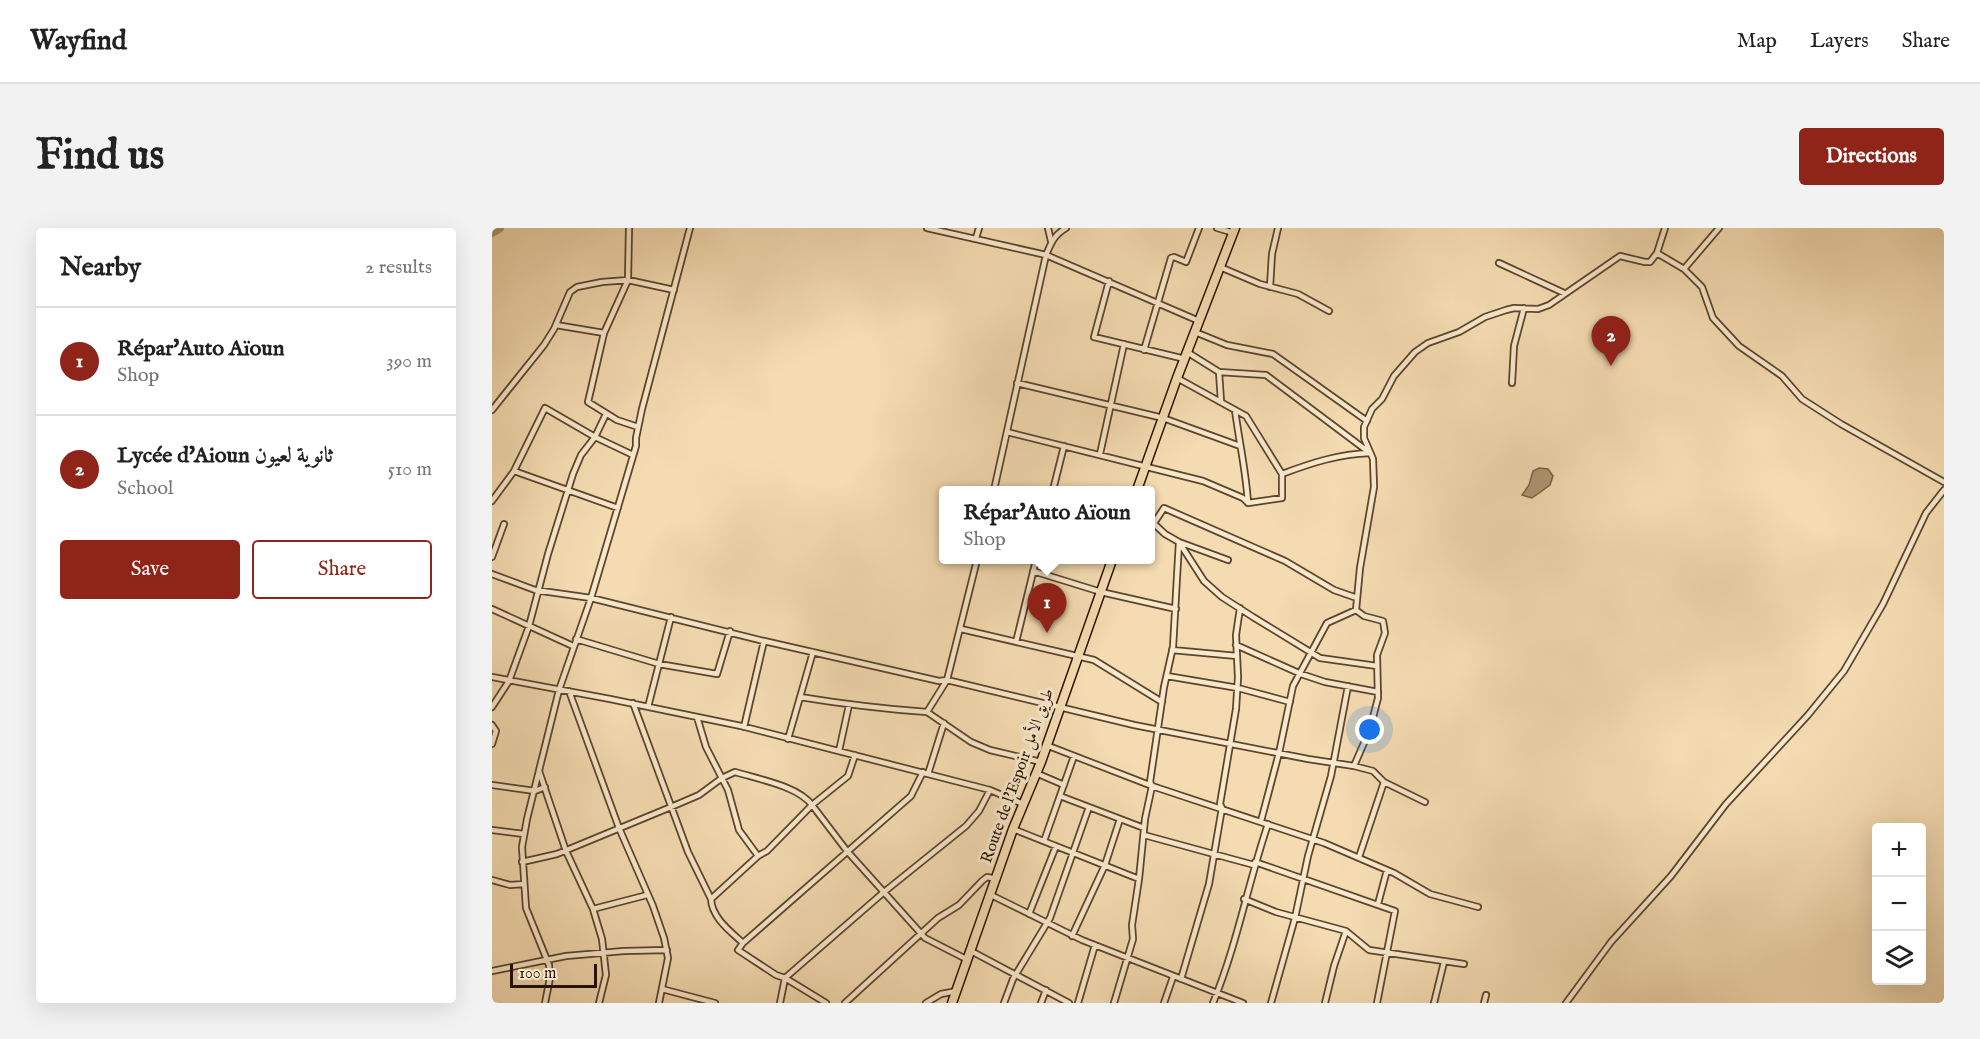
<!DOCTYPE html>
<meta charset="utf-8">
<style>
body{margin:0;font-family:"IM FELL English",Amiri,serif;background:#f2f2f2;color:#222}
.controls{position:absolute;right:18px;bottom:18px;display:grid;overflow:hidden;border-radius:6px;box-shadow:0 6px 24px #0002}
.controls button{width:54px;height:54px;display:grid;place-items:center;padding:0;border:0;border-bottom:2px solid #e0e0e0;background:#fff;color:#222;font:30px sans-serif}
.scale{position:absolute;left:18px;bottom:15px;width:87px;box-sizing:border-box;padding-left:6px;border:3px solid #291300;border-top:0;font-size:16px;line-height:21px;white-space:nowrap;color:#291300;-webkit-text-stroke:4px #f8e8cc;paint-order:stroke}
.you{position:absolute;left:878px;top:502px;width:21px;height:21px;margin:-15px;border:4px solid #fff;border-radius:50%;background:#1a73e8;box-shadow:0 0 0 9px #1a73e833}
.badge{display:grid;place-items:center;width:39px;height:39px;border-radius:50%;background:#8f2418;color:#fff;font-size:20px;font-weight:700}
.pin{position:absolute;translate:-50% -50px;filter:drop-shadow(0 2px 3px #0008)}
.pin::after{content:'';position:absolute;top:32px;width:21px;height:18px;background:inherit;clip-path:polygon(0 0,100% 0,50% 100%)}
.popup{position:absolute;left:447px;top:258px;width:216px;height:78px;box-sizing:border-box;display:grid;place-content:center;border-radius:6px;background:#fff;filter:drop-shadow(0 2px 4px #0005);font-size:20px;white-space:nowrap;color:#767676}
.popup b{font-size:22px;color:#222}
.popup::after{content:'';position:absolute;left:50%;top:100%;margin-left:-12px;border:12px solid transparent;border-top-color:#fff}
.list{margin:0;padding:0;list-style:none}
h2{display:flex;justify-content:space-between;align-items:center;height:78px;margin:0;padding:0 24px;font-size:26px}
h2 small{font-size:20px;font-weight:400;color:#767676}
.list li{display:grid;grid-template-columns:39px 1fr auto;gap:18px;align-items:center;box-sizing:border-box;height:108px;padding:0 24px;border-top:2px solid #e0e0e0}
.list b{display:block;font-size:22px;white-space:nowrap}
.list p{margin:0;font-size:20px;white-space:nowrap;color:#767676}
.list em{font-size:20px;font-style:normal;color:#767676}
.actions{display:flex;gap:12px;padding:18px 24px}
.actions a{flex:1;padding:14px 0;border:2px solid #8f2418;border-radius:6px;text-align:center;font-size:21px;color:#8f2418}
.actions .main{background:#8f2418;color:#fff}
.icon{flex:none;width:33px;height:33px;fill:none;stroke:currentColor;stroke-width:2;stroke-linecap:round;stroke-linejoin:round}
.map{position:relative;flex:none;width:1452px;height:775px;overflow:hidden;border-radius:6px}
header{display:flex;align-items:center;gap:36px;box-sizing:border-box;height:84px;padding:0 30px;background:#fff;border-bottom:2px solid #e0e0e0}
header strong{font-size:28px}
nav{display:flex;gap:33px;margin-inline-start:auto;font-size:21px}
.intro{display:flex;align-items:center;justify-content:space-between;box-sizing:border-box;height:144px;padding:0 36px}
h1{margin:0;font-size:42px}
.button{padding:15px 27px;border-radius:6px;background:#8f2418;color:#fff;font-size:21px;font-weight:700}
main{display:flex;gap:36px;padding:0 36px}
aside{flex:1;background:#fff;border-radius:6px;box-shadow:0 6px 24px #0002}
.map>svg:first-child{display:block}
</style>
<header>
<strong>Wayfind</strong>
<nav><a>Map</a><a>Layers</a><a>Share</a></nav>
</header>
<div class="intro"><h1>Find us</h1><a class="button">Directions</a></div>
<main>
<aside>
<h2>Nearby<small>2 results</small></h2>
<ul class="list">
<li><span class="badge">1</span><div><b>Répar'Auto Aïoun</b><p>Shop</p></div><em>390 m</em></li>
<li><span class="badge">2</span><div><b>Lycée d'Aioun ثانوية لعيون</b><p>School</p></div><em>510 m</em></li>
</ul>
<div class="actions"><a class="main">Save</a><a>Share</a></div>
</aside>
<div class="map">
<svg width="1452" height="775" viewBox="0 0 1452 775">
<rect width="100%" height="100%" fill="#f4dbb1"/>
<filter id="stains"><feTurbulence type="fractalNoise" baseFrequency=".00333" numOctaves="4"/><feColorMatrix values="0 0 0 0 .2 0 0 0 0 .09 0 0 0 0 .02 0 0 0 .5 -.17"/></filter>
<radialGradient id="worn" r=".72"><stop offset=".6" stop-color="#630" stop-opacity="0"/><stop offset="1" stop-color="#630" stop-opacity=".3"/></radialGradient>
<path fill="#af9775" stroke="#796246" stroke-width="1.5" d="M1047 240 1056 241 1061 248 1058 257 1040 270 1030 267 1037 257 1041 243Z"/>
<g fill="none" stroke-linecap="round" stroke-linejoin="round">
<path stroke="#af9775" stroke-width="10" d="M0 4 7 0"/>
<g stroke="#5c452c" stroke-width="8">
<path id="street" d="M137 0 136 52 112 105 96 174 125 192 146 199
M435 0 554 27 707 93
M556 0 559 13
M725 0 742 5
M484 10 487 0
M1165 25 1192 41 1210 59 1221 90 1247 118 1290 148 1310 171 1349 196 1452 254
M1007 35 1072 65
M728 39 768 56 806 66 837 83
M1192 41 1227 0
M617 53 602 109 693 131
M778 59 780 26 786 0
M64 97 112 105
M703 104 735 117 781 126 875 193
M652 122 679 30 682 29 694 34 707 0
M695 124 727 144 774 147 878 225
M727 144 729 173
M525 155 671 190 748 218
M1020 155 1022 118 1032 80
M0 182 52 117 62 101 78 64 85 59 110 54 136 52 182 62
M743 182C747 213 754 243 756 275
M515 204 711 253 751 270 756 275 790 270V246L754 188 685 150
M608 226 632 116
M22 243 126 280
M790 246C819 235 847 226 878 225
M502 262 554 27C559 15 562 7 574 0
M561 262 572 218
M0 273 22 243 53 180 103 209 141 227
M658 292 673 306 687 314 736 332
M662 295 672 280 793 333 842 362 865 370
M687 314 712 353 730 369 761 389 828 430 885 438
M0 329 12 296
M485 332 455 452 435 484 479 514 498 522 549 534
M541 343 609 364 684 381
M0 346 43 362 99 370 272 413 447 453 455 452 642 497 816 531 862 538 881 543 892 554 933 574
M0 381 81 418
M469 401 602 432 670 474
M84 411 167 436 225 446 238 403
M524 414 544 332
M744 417 809 446 833 454 886 464
M680 422 745 428
M675 448 746 460 798 474
M0 449 118 471 249 498 498 562 531 576
M77 463 127 600 161 678 172 710 176 730 167 775
M308 469C351 476 392 481 435 484
M141 475 196 624 219 671C220 690 238 703 251 715
M0 479 17 453 37 398 56 326 81 246 89 227 103 209 114 186
M156 479 179 389
M205 489 214 519 236 562 247 602 266 628
M0 497 4 503 0 516
M252 499 272 413
M296 511 321 424
M554 517 660 558 832 615 902 645 938 666 986 679
M347 523 357 477
M363 527 356 548 320 577 355 623 433 710 476 732
M862 538 878 501 886 470 885 427 893 405 891 393 872 388 864 382 868 340 882 259 881 231 872 210V199L880 181 890 171 902 148 923 124 936 115 967 104 993 89 1014 82 1022 80 1046 81 1057 77 1128 28 1153 34H1158L1165 25 1173 0
M47 543 74 623 101 681 110 711 114 747 107 775
M544 545 572 557
M436 546 452 495
M0 557 43 563 53 559
M568 568 652 600
M769 593 787 525 801 458 835 395 864 382
M521 601 647 651
M0 602 32 606
M652 607 762 637
M552 613 582 528
M867 629 892 554
M30 634 65 626 179 579 207 567 230 550 243 544C266 551 306 558 320 577L275 623 266 628 219 671
M763 634 903 683 885 775
M0 652 18 657 32 656
M499 667 590 712 751 775
M752 671 784 684 854 703 877 722 972 736
M886 676 895 642
M101 681 155 667
M537 686 564 618
M580 708 613 637 628 591
M479 723 577 775
M0 743 74 728 132 723 175 722
M689 751 717 656 730 580 728 576 744 481 746 449 744 407 748 380
M170 761 223 775
M53 775 58 750 57 737 34 680 30 619 35 591 67 462 99 370 144 218V210L150 181 198 0
M288 775 293 750 392 664 474 598 487 583 498 562
M334 775 293 750 284 747 246 722 251 715 419 568 431 544
M353 775 446 690 467 677 490 653 495 649 505 651
M434 775 449 766 465 763
M512 775 521 751 558 690 597 579
M549 775 554 762
M586 775 603 717
M622 775 641 711 640 697 647 651 653 591 660 558 658 554 672 459 681 419 687 314
M672 775 681 749
M721 775C745 717 756 655 776 596
M779 775 803 690 816 628 839 548 856 458
M833 775 842 738 854 703
M942 775 952 734
M992 775 994 767
M1074 775 1119 714 1179 648 1234 576 1316 487 1352 443 1391 376 1434 285 1452 262"/>
</g>
<g stroke="#291300" stroke-width="11">
<path id="highway" d="M645 262 685 150 743 0
M460 775 521 601 549 534 620 332"/>
</g>
<use href="#street" stroke="#f8e8cc" stroke-width="4.5"/>
<use href="#highway" stroke="#f4dbb1" stroke-width="8"/>
</g>
<g text-anchor="middle" dominant-baseline="central" stroke-width="6" stroke-linejoin="round" paint-order="stroke">
<g font-size="16" fill="#291300" stroke="#f8e8cc">
<text transform="translate(526 548) rotate(-70)">Route de l’Espoir طريق الأمل</text>
</g>
</g>
<rect width="100%" height="100%" filter="url(#stains)"/>
<rect width="100%" height="100%" fill="url(#worn)"/>
</svg>
<div class="controls">
<button>+</button>
<button>−</button>
<button><svg class="icon" aria-label="layers" viewBox="0 0 24 24"><path d="M12 4l9 5-9 5-9-5zM3 14l9 5 9-5"/></svg></button>
</div>
<div class="scale">100 m</div>
<div class="you"></div>
<div class="pin badge" style="left:555px;top:405px">1</div>
<div class="popup"><b>Répar'Auto Aïoun</b>Shop</div>
<div class="pin badge" style="left:1119px;top:138px">2</div>
</div>
</main>
